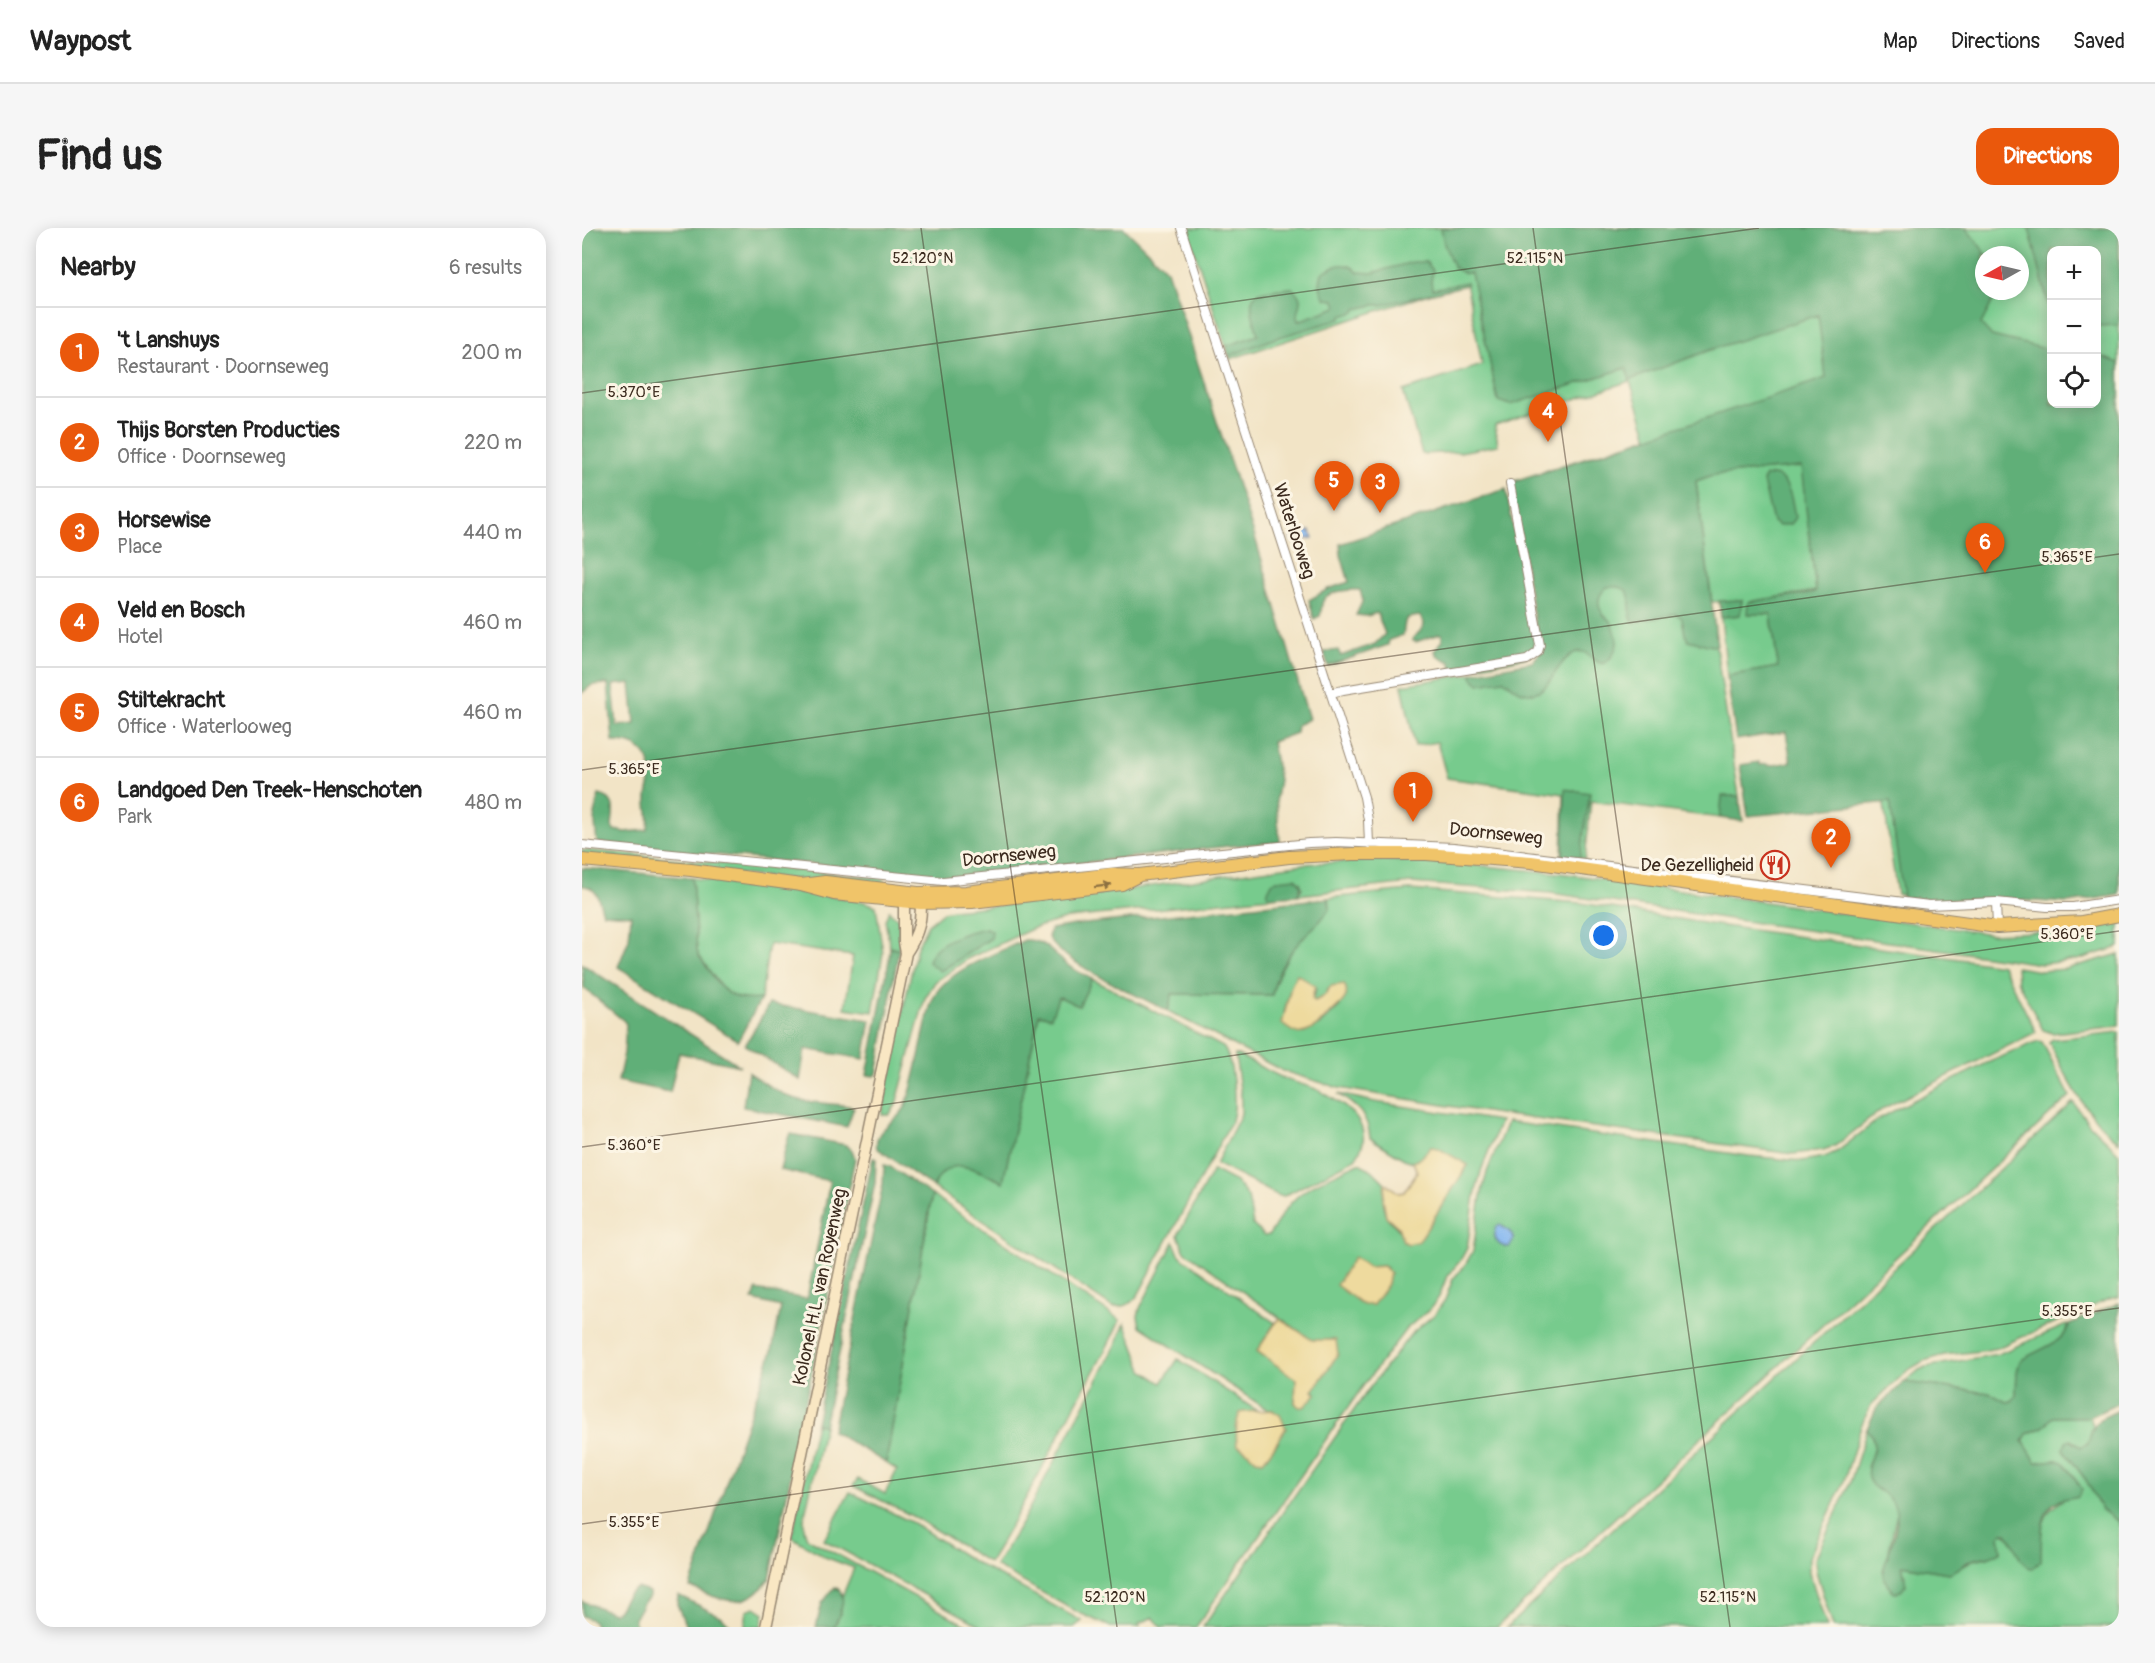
<!DOCTYPE html>
<meta charset="utf-8">
<style>
body{margin:0;font-family:Pangolin,sans-serif;background:#f6f6f6;color:#222}
.controls{position:absolute;right:18px;top:18px;display:grid;overflow:hidden;border-radius:12px;box-shadow:0 3px 15px #0003}
.controls button{width:54px;height:54px;display:grid;place-items:center;padding:0;border:0;border-bottom:2px solid #e0e0e0;background:#fff;color:#222;font:30px sans-serif}
.compass{position:absolute;left:1393px;top:18px;width:54px;height:54px;border-radius:50%;background:#fff;box-shadow:0 3px 15px #0003;rotate:262deg}
.you{position:absolute;left:1022px;top:708px;width:21px;height:21px;margin:-15px;border:4px solid #fff;border-radius:50%;background:#1a73e8;box-shadow:0 0 0 9px #1a73e833}
.badge{display:grid;place-items:center;width:39px;height:39px;border-radius:50%;background:#ea580c;color:#fff;font-size:20px;font-weight:700}
.pin{position:absolute;translate:-50% -50px;filter:drop-shadow(0 2px 3px #0008)}
.pin::after{content:'';position:absolute;top:32px;width:21px;height:18px;background:inherit;clip-path:polygon(0 0,100% 0,50% 100%)}
.list{margin:0;padding:0;list-style:none}
h2{display:flex;justify-content:space-between;align-items:center;height:78px;margin:0;padding:0 24px;font-size:26px}
h2 small{font-size:20px;font-weight:400;color:#767676}
.list li{display:grid;grid-template-columns:39px 1fr auto;gap:18px;align-items:center;box-sizing:border-box;height:90px;padding:0 24px;border-top:2px solid #e0e0e0}
.list b{display:block;font-size:22px;white-space:nowrap}
.list p{margin:0;font-size:20px;white-space:nowrap;color:#767676}
.list em{font-size:20px;font-style:normal;color:#767676}
.icon{flex:none;width:33px;height:33px;fill:none;stroke:currentColor;stroke-width:2;stroke-linecap:round;stroke-linejoin:round}
.map{position:relative;flex:none;width:1537px;height:1399px;overflow:hidden;border-radius:18px}
header{display:flex;align-items:center;gap:36px;box-sizing:border-box;height:84px;padding:0 30px;background:#fff;border-bottom:2px solid #e0e0e0}
header strong{font-size:28px}
nav{display:flex;gap:33px;margin-inline-start:auto;font-size:21px}
.intro{display:flex;align-items:center;justify-content:space-between;box-sizing:border-box;height:144px;padding:0 36px}
h1{margin:0;font-size:42px}
.button{padding:15px 27px;border-radius:18px;background:#ea580c;color:#fff;font-size:21px;font-weight:700}
main{display:flex;gap:36px;padding:0 36px}
aside{flex:1;background:#fff;border-radius:18px;box-shadow:0 3px 15px #0003}
.map>svg:first-child{display:block}
</style>
<header>
<strong>Waypost</strong>
<nav><a>Map</a><a>Directions</a><a>Saved</a></nav>
</header>
<div class="intro"><h1>Find us</h1><a class="button">Directions</a></div>
<main>
<aside>
<h2>Nearby<small>6 results</small></h2>
<ul class="list">
<li><span class="badge">1</span><div><b>'t Lanshuys</b><p>Restaurant · Doornseweg</p></div><em>200 m</em></li>
<li><span class="badge">2</span><div><b>Thijs Borsten Producties</b><p>Office · Doornseweg</p></div><em>220 m</em></li>
<li><span class="badge">3</span><div><b>Horsewise</b><p>Place</p></div><em>440 m</em></li>
<li><span class="badge">4</span><div><b>Veld en Bosch</b><p>Hotel</p></div><em>460 m</em></li>
<li><span class="badge">5</span><div><b>Stiltekracht</b><p>Office · Waterlooweg</p></div><em>460 m</em></li>
<li><span class="badge">6</span><div><b>Landgoed Den Treek-Henschoten</b><p>Park</p></div><em>480 m</em></li>
</ul>
</aside>
<div class="map">
<svg width="1537" height="1399" viewBox="0 0 1537 1399">
<rect width="100%" height="100%" fill="#fcf5e5"/>
<filter id="ink" filterUnits="userSpaceOnUse"><feTurbulence type="fractalNoise" baseFrequency=".0167" numOctaves="2"/><feDisplacementMap in="SourceGraphic" scale="12" xChannelSelector="R" yChannelSelector="G"/><feConvolveMatrix kernelMatrix="1 2 1 2 8 2 1 2 1" color-interpolation-filters="sRGB"/></filter>
<filter id="wash" filterUnits="userSpaceOnUse"><feTurbulence type="fractalNoise" baseFrequency=".008" numOctaves="4" result="noise"/><feDisplacementMap in="SourceGraphic" scale="24" xChannelSelector="R" yChannelSelector="G"/><feGaussianBlur stdDeviation="1.35" result="paint"/><feColorMatrix in="noise" values="0 0 0 0 0 0 0 0 0 0 0 0 0 0 0 0 0 1.4 0 .05"/><feComposite in="paint" operator="in"/></filter>
<g filter="url(#wash)">
<rect width="100%" height="100%" fill="#f2e4c6"/>
<path fill="#77cb8d" stroke="#597a56" stroke-width="1.5" fill-rule="evenodd" d="M605 0H1537V666L1344 671 1315 666 1240 152 1100 199 1157 568 1138 587V590L1009 573 1003 631 988 629 977 632 978 628 980 627 982 566 865 550 855 514 833 518 820 457 967 433 932 253 1066 209 1048 153 913 197 916 217 878 224 840 226 821 163 900 137 884 54 648 131ZM1470 22H1514V176H1470ZM1402 27H1438V63H1402Z
M1220 239 1234 363 1167 374 1166 386H1189L1196 439 1145 448 1139 389 1158 387 1160 372 1130 374 1114 253 1131 247Z
M0 622 300 650 302 653 301 658 214 652 0 631Z
M797 632 870 635 977 645 1410 706 1478 703 1537 692V719L1495 732 1459 736 968 665 829 655 716 667 720 660 718 654 695 652 685 665 689 669 486 690 452 700 387 730 353 754 343 770 314 877 307 887H300L306 851 335 719 346 696 361 684 371 682 486 670 722 636Z
M110 650 256 669 283 674 294 678 301 725 291 784 263 780 271 728 187 716 179 771 165 773 149 769 137 756 117 728 115 723Z
M828 662 999 675 1127 696 1420 737 1454 804 1302 880 1253 918 1241 922 1211 926 910 885 757 860 701 843 586 783 590 766 690 767C695 744 707 725 722 708 733 697 744 690 748 674L746 670ZM715 746 734 762 730 771 733 773 743 768 746 761 758 778 739 796 722 805 702 785 709 758Z
M307 683 317 692V722L308 719 303 692Z
M1537 726V798L1470 805 1461 802 1435 752 1434 739 1459 743 1484 741Z
M510 751 641 819C651 831 655 877 650 892L556 1067C548 1077 543 1079 530 1079L351 959C367 921 395 944 421 954L457 786H460L478 769 497 778Z
M1537 804V914C1502 886 1487 853 1467 814L1471 811Z
M1456 813 1460 814 1488 868 915 1399H621L786 1162 829 1106 853 1086 863 1072 871 1051 883 1037 891 1023 899 968 905 944 925 894 1167 928 1220 933 1243 929 1256 923 1297 891 1322 877 1405 835Z
M653 827H656C671 835 686 843 701 850 712 855 725 857 736 862 762 876 798 898 773 931L702 968H697L634 936 659 886V868Z
M756 866 793 874 918 893 899 943 893 967 885 1020 878 1033 865 1048 857 1069 848 1081 824 1101 781 1158 614 1399H579L571 1389 557 1396 558 1399H529L493 1383 413 1338 439 1296 534 1117 543 1095 561 1142 580 1155 596 1131 677 1184H662L655 1217 666 1224 674 1232 681 1233 697 1213 691 1182H686L558 1098 556 1088 558 1080 592 1014 597 1026 601 1030 693 1095 675 1123 714 1151 713 1175 717 1178 722 1179 734 1165 731 1163 756 1126 751 1111 738 1113 730 1112 605 1025 602 1022 596 1007 631 942 654 954 666 969 671 997 682 1008 687 1007C694 997 700 985 708 976 725 956 754 946 777 935L790 942 803 955C803 965 799 979 805 989 812 999 818 998 821 1013H837L886 937 849 919 839 930 831 934 822 931 788 910C786 887 775 878 756 866ZM802 1038 805 1040 791 1077 786 1039Z
M1491 874 1507 896 1537 925V1069L1527 1071 1415 1120 1400 1123 1362 1127 1342 1133 1326 1142 1289 1177 1279 1198 1262 1253 1227 1330V1344L1245 1399H925Z
M350 967 538 1092C525 1122 508 1149 493 1177 465 1231 438 1284 407 1335L334 1290 271 1258 276 1251 303 1266 315 1242 304 1235Z
M1487 1096C1485 1115 1452 1123 1438 1133L1435 1144 1434 1168 1430 1173 1424 1174 1407 1165 1323 1154 1337 1142 1344 1139 1416 1126Z
M1471 1189H1508L1511 1197 1506 1215 1499 1219 1489 1212 1482 1223 1504 1252 1520 1282 1537 1294V1399H1251L1234 1343 1233 1331 1268 1255 1285 1201C1296 1214 1291 1224 1285 1239L1311 1274 1315 1285 1307 1322 1308 1362 1315 1365 1323 1348 1320 1337 1367 1345 1391 1332 1406 1329 1419 1323 1417 1308 1421 1305 1427 1308 1433 1318 1459 1321C1457 1284 1470 1277 1500 1261L1482 1235 1475 1232 1454 1234 1441 1213 1445 1206 1461 1199Z
M234 1195 242 1198 222 1291V1301L225 1310 388 1399H252L259 1385 260 1369 272 1340 243 1329 210 1309Z
M268 1264 331 1295 392 1334 500 1393 492 1399H401L242 1312Z
M173 1379 182 1385 179 1399H163L165 1382Z"/>
<path fill="#61af78" stroke="#4e6c4b" stroke-width="1.5" fill-rule="evenodd" d="M0 0H542L585 42 672 306 727 491 715 497 714 505 690 514 697 552 694 570 698 614 647 618 368 650 15 615 12 586 17 567C36 571 31 583 30 598L32 602 43 604 65 602C69 593 65 583 65 574 64 564 69 555 69 546 69 523 52 513 31 514L26 456 10 457 0 465ZM49 455 53 496 35 498 31 457Z
M859 0H1384L1405 27H1402V63H1416L1399 96 1410 108 1469 122 1470 176H1514L1515 127 1537 135V667L1486 675 1422 671 1362 672 1321 670 1308 574 1166 588 1158 537 1177 534 1178 537 1186 536 1187 538 1209 534 1204 504 1154 512 1145 448 1196 439 1189 386H1165L1166 374 1230 365 1234 363 1219 239 1131 247 1114 253 1135 417 1130 418 1106 412 1103 407 1100 390 1094 386 1052 394 1049 390C1046 372 1054 356 1025 359 1012 370 1015 384 1029 393 1031 399 1036 408 1035 416 1034 422 1026 438 1018 435 1007 432 1005 417 989 427 970 438 969 471 941 464 933 462 929 455 921 452L897 456 890 449V445L950 434 958 425 929 255 1244 150 1236 87 1128 122 1048 152 1044 140 928 177 916 173 889 45H882L872 40 862 16Z
M1447 0H1537V97L1515 98 1514 22H1470L1469 87Z
M831 34H844L851 42 849 54 851 61 884 54 885 57 800 77H792L774 81 773 84 760 88 759 91 691 111 647 128 644 118 676 107C663 62 667 64 710 60 727 74 711 80 716 93L755 79 753 72 744 71C737 62 737 56 740 45 752 37 765 32 776 44L790 45Z
M1192 247C1208 251 1211 276 1213 290L1208 296 1197 298 1191 294 1181 254 1183 248Z
M924 261 954 421 943 430 870 443 869 434 855 428 853 423 860 413V406H857L834 414 831 413V410C838 403 848 397 837 388L825 390 823 394 821 407 807 412 806 417 746 438 742 424 756 422 759 428 793 416 803 406 795 385 785 388 774 387 781 372 778 362C769 361 745 363 741 373 739 377 740 383 738 388L732 391 727 372 746 361 767 354 759 327 758 316Z
M1160 372 1158 387 1139 389 1137 373Z
M983 561 1008 565 998 631 981 628Z
M1140 568H1157L1161 593 1138 590Z
M0 640 110 650 115 723 117 728C137 755 141 775 179 771L156 813 36 739 47 711 49 687 21 685C17 673 15 657 0 658Z
M714 650 719 657 716 667 689 669 685 665 690 655 695 652Z
M746 670 748 679C743 691 731 699 723 708 707 724 694 744 690 767L590 766 586 783C559 769 478 734 466 709L469 701 493 697Z
M404 700 410 703 409 710 362 741 358 743 346 734C349 714 387 703 404 700Z
M443 712C462 711 471 726 484 736 492 742 501 746 510 751L497 778 478 769 476 770 469 789 457 786 421 954C396 942 367 923 351 959L295 920C290 901 318 894 324 877 333 853 337 826 343 801 346 788 348 773 356 762 374 739 417 724 443 712Z
M308 719 317 722 295 846 293 848 285 847 307 732Z
M0 736 158 838 97 825 88 864 36 853 42 825 44 796 42 793 2 760Z
M187 776 289 792 282 831 223 821 218 852 163 817Z
M166 844C180 853 195 865 211 870 231 876 252 875 272 879L265 899 161 879Z
M209 906 264 917 270 922 273 930 188 1350C165 1384 140 1373 108 1359L190 1123 199 1079 171 1072 174 1062 225 1071 248 953 198 942 206 910Z
M291 930 294 931 293 955 242 1198 234 1195Z
M302 937 307 938 350 967 304 1235 250 1203 301 956Z
M1537 1075V1175L1508 1189H1471L1461 1199 1445 1206 1441 1213 1454 1234 1475 1232 1482 1235 1500 1261 1496 1268C1490 1270 1484 1270 1478 1272 1455 1281 1460 1315 1459 1333L1450 1341C1434 1334 1435 1317 1425 1305H1421L1417 1308 1419 1323C1410 1330 1400 1328 1389 1332 1381 1336 1376 1343 1367 1345L1320 1337 1324 1357 1319 1363 1312 1365 1301 1348V1343C1306 1321 1327 1286 1305 1268 1298 1262 1288 1260 1286 1249 1282 1230 1302 1220 1285 1201L1294 1181 1322 1154 1407 1165 1425 1174 1430 1173 1434 1168 1435 1144 1438 1133C1452 1123 1485 1115 1487 1096Z
M1537 1182V1294L1520 1282 1504 1252 1481 1221 1484 1213 1487 1212 1499 1219 1506 1215C1512 1193 1516 1191 1537 1182Z
M253 1359C268 1367 257 1387 252 1399H234L240 1375Z
M55 1360 67 1364V1369L61 1375 52 1391 54 1399H14L10 1392 0 1388V1373L31 1385 35 1383 46 1366Z
M96 1367 140 1389 150 1399H104L95 1376Z"/>
<path fill="#eeda9e" stroke="#94825e" stroke-width="1.5" d="M715 746 733 758 730 771 733 773 742 768 749 758 762 756C771 771 754 779 744 789 738 796 731 803 721 805 713 807 707 801 700 796L709 758Z
M849 919 856 920 886 937 837 1013 826 1016 821 1013 816 999 804 988 801 971 803 955 817 965 822 964 835 944 831 934 839 930Z
M772 1029 786 1039 802 1038 808 1045 806 1056 791 1077H781L754 1057Z
M697 1090 730 1112H754L756 1126 731 1163 734 1166 722 1179H717L713 1175 714 1151 675 1123Z
M690 1182 698 1187 704 1200C697 1212 690 1223 681 1233L674 1232 666 1224 655 1217C654 1207 653 1194 658 1185L662 1184Z"/>
<path fill="#84b7f1" stroke="#607088" stroke-width="1.5" d="M707 294H712L717 304 728 303 731 310 723 311 714 316 709 311 711 304Z
M918 997C928 1003 937 1009 927 1019 915 1019 910 1009 914 999Z"/>
</g>
<g filter="url(#ink)">
<g fill="none" stroke-linecap="round" stroke-linejoin="round">
<g stroke="#968772" stroke-width="10">
<path id="street" d="M599 0 782 569 786 592 787 616
M749 465 761 462 945 432 956 424 958 417 928 256
M0 617 361 653 727 615 754 614 872 619 1347 677 1414 674 1465 679H1491L1537 672
M1414 674 1415 699"/>
</g>
<g stroke="#968772" stroke-width="13">
<path id="secondary" d="M184 1399 324 725C336 707 343 686 336 665L322 674V714L324 725"/>
</g>
<g stroke="#968772" stroke-width="14">
<path id="primary" d="M0 632 109 642 219 657 252 666 339 675 390 674 483 663 540 656 556 648
M219 657 243 654 336 665 384 664 530 646 557 647 707 629 771 626H844L949 634 1415 699 1500 694 1537 687"/>
</g>
<use href="#street" stroke="#fff" stroke-width="8"/>
<use href="#secondary" stroke="#f9e7c3" stroke-width="10"/>
<use href="#primary" stroke="#f0c469" stroke-width="12"/>
</g>
<defs><path id="oneway-solid" d="M-6-.8H1V-3.2L6.5 0L1 3.2V.8H-6Z" transform="scale(1.5)"/></defs>
<use fill="#8c6f40" href="#oneway-solid" transform="translate(521 658) rotate(-7)"/>
</g>
<path fill="none" stroke="#3b2a1e" stroke-width="1.5" stroke-opacity="0.45" d="M339 0 535 1399M951 0 1148 1399M0 165 1177 0M0 542 1537 326M0 919 1537 703M0 1296 1537 1080"/>
<defs>
<g id="restaurant-ring" transform="scale(1.5)"><circle r="9.5" fill="#fcf5e5" stroke="#c8321e" stroke-width="1.5"/><path d="M-5-6h1v4h1v-4h1v4h1v-4h1v5L-1.5 .5V6h-2V.5L-5-1ZM5-6V6H3V1.5H1.5Q1.5-4 5-6Z" fill="#c8321e"/></g>
</defs>
<g fill-rule="evenodd">
<use href="#restaurant-ring" x="1193" y="637"/>
</g>
<g text-anchor="middle" dominant-baseline="central" stroke-width="6" stroke-linejoin="round" paint-order="stroke">
<g font-size="18" fill="#3b2a1e" stroke="#fcf5e5">
<text transform="translate(712 303) rotate(72)">Waterlooweg</text>
<text transform="translate(914 606) rotate(6)">Doornseweg</text>
<text transform="translate(427 628) rotate(-6)">Doornseweg</text>
<text transform="translate(238 1059) rotate(-78)">Kolonel H.L. van Royenweg</text>
</g>
<g font-size="18" fill="#3b2a1e" stroke="#fcf5e5" text-anchor="end">
<text x="1172" y="637">De Gezelligheid</text>
</g>
</g>
<g font-size="15" text-anchor="middle" fill="#3b2a1e" stroke="#fcf5e5" stroke-width="6" stroke-linejoin="round" paint-order="stroke">
<text x="341" y="35">52.120°N</text>
<text x="953" y="35">52.115°N</text>
<text x="52" y="169">5.370°E</text>
<text x="1485" y="334">5.365°E</text>
<text x="52" y="546">5.365°E</text>
<text x="1485" y="711">5.360°E</text>
<text x="52" y="922">5.360°E</text>
<text x="1485" y="1088">5.355°E</text>
<text x="52" y="1299">5.355°E</text>
<text x="533" y="1374">52.120°N</text>
<text x="1146" y="1374">52.115°N</text>
</g>
</svg>
<div class="controls">
<button>+</button>
<button>−</button>
<button><svg class="icon" aria-label="locate" viewBox="0 0 24 24"><circle cx="12" cy="12" r="6"/><path d="M12 2v4M12 18v4M2 12h4M18 12h4"/></svg></button>
</div>
<svg class="compass" viewBox="-18 -18 36 36"><path d="M0-13l5 13h-10z" fill="#e53935"/><path d="M0 13l5-13h-10z" fill="#767676"/></svg>
<div class="you"></div>
<div class="pin badge" style="left:831px;top:594px">1</div>
<div class="pin badge" style="left:1249px;top:640px">2</div>
<div class="pin badge" style="left:798px;top:285px">3</div>
<div class="pin badge" style="left:966px;top:214px">4</div>
<div class="pin badge" style="left:752px;top:283px">5</div>
<div class="pin badge" style="left:1403px;top:345px">6</div>
</div>
</main>
